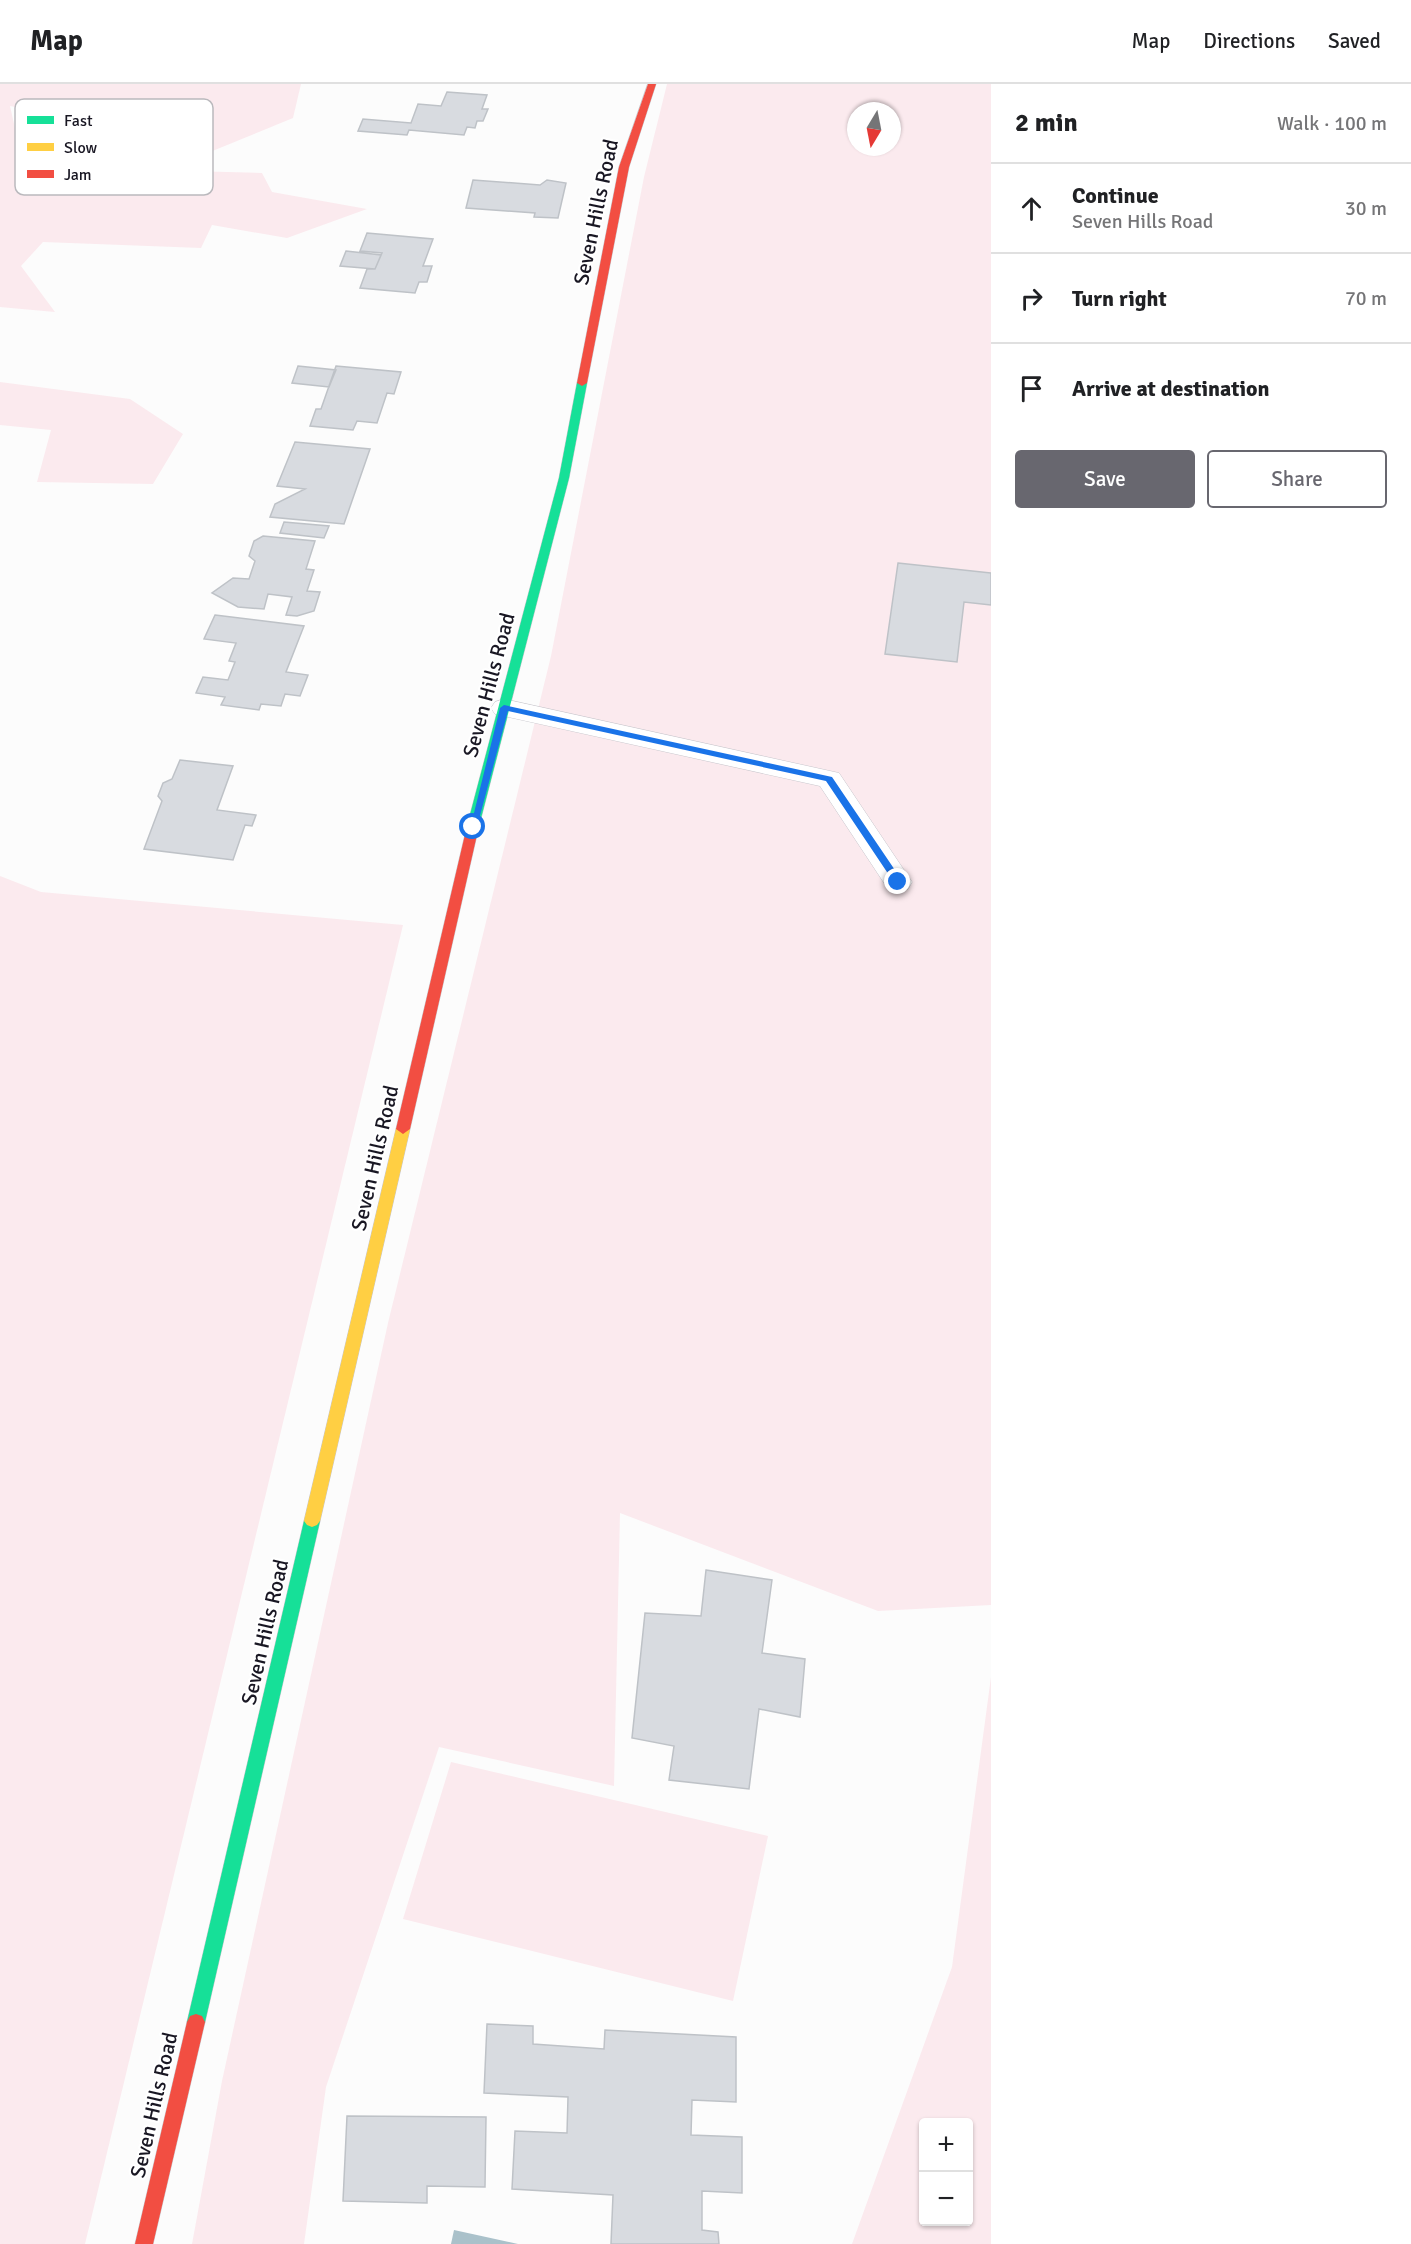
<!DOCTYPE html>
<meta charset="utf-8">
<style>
body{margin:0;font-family:Signika,sans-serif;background:#f6f6f6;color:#202124}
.controls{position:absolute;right:18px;bottom:18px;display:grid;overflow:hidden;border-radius:6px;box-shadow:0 2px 4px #0004}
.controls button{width:54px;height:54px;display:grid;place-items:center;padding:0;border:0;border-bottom:2px solid #e0e0e0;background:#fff;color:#202124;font:30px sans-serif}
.compass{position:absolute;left:847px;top:18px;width:54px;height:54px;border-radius:50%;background:#fff;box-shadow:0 2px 4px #0004;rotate:190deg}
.stop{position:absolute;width:18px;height:18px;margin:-14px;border:4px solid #1a73e8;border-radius:50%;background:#fff}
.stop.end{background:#1a73e8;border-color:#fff;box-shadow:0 2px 6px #0008}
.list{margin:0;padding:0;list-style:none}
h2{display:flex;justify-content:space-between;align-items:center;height:78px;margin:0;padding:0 24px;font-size:26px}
h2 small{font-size:20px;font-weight:400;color:#757577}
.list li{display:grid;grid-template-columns:39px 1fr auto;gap:18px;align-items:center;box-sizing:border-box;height:90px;padding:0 24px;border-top:2px solid #e0e0e0}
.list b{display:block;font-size:22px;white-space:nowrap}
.list p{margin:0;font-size:20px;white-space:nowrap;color:#757577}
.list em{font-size:20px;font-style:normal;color:#757577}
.actions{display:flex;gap:12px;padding:18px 24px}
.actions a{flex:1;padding:14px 0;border:2px solid #68676f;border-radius:6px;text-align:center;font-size:21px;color:#68676f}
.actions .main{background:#68676f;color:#fff}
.icon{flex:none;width:33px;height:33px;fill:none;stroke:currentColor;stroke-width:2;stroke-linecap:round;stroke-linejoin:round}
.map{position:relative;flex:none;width:991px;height:2160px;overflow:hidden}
header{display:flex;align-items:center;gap:36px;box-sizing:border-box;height:84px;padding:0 30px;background:#fff;border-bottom:2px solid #e0e0e0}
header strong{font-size:28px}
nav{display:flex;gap:33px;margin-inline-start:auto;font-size:21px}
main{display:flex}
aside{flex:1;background:#fff}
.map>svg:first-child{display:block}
</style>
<header>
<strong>Map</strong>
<nav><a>Map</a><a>Directions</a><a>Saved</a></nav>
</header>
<main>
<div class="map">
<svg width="991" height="2160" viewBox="0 0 991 2160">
<rect width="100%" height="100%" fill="#fcfcfc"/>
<path fill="#fbeaee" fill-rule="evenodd" d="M0 0H301L293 34 210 68 202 52 121 46 10 22 26 93 104 98 151 86 262 89 272 108 367 125 287 154 212 141 201 164 43 158 21 182 55 228 0 223Z
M667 0H991V1521L878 1527 620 1429 614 1702 439 1663 326 2003 304 2160H192L222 1997 388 1239 551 572 644 93ZM856 27H892V63H856Z
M0 298 130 315 183 350 153 400 37 398 51 346 0 341Z
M0 792 41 808 403 841 85 2160H0Z
M991 1593V2160H852L952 1883ZM924 2038H968V2138H924Z
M451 1678 768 1752 733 1917 403 1835Z"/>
<path fill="#aac1ca" d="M454 2146 518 2160H451Z"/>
<path fill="#d8dbe0" stroke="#bec2c7" stroke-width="1.5" d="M447 8 487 11 482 25H488L483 37H477L475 44 467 43 464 51 409 46 407 51 358 47 363 35 411 39 418 20 441 22Z
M473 96 540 101 547 96 566 99 558 134 534 133 535 129 466 124Z
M367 149 433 155 423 182H432L427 198H419L415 209 360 204 367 185H375L382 169 360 167Z
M346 167 381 171 375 185 340 182Z
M298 282 336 286 329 303 292 299Z
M336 282 401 288 394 310 387 309 377 339 357 337 353 346 310 342 316 325H321Z
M295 358 370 365 344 440 270 433 275 420 305 405 277 402Z
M284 438 329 442 324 454 280 449Z
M263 452 315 457 306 485 314 486 307 507 320 508 314 527 297 532 286 531 292 513 268 510 264 525 238 523 212 509 233 494 249 495 255 477 249 472 254 457Z
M898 479 991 489V521L964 518 957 578 885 570Z
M215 531 304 542 286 588 308 591 300 612 285 610 281 622 261 620 259 626 221 621 225 613 196 609 203 593 228 596 235 578 229 577 236 559 204 555Z
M180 676 233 682 217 726 256 731 252 742 245 741 233 776 144 765 162 717 158 712 163 699 172 695Z
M706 1486 772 1496 762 1569 805 1575 800 1633 759 1625 749 1705 669 1696 674 1662 632 1654 645 1529 701 1532Z
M487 1940 533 1942V1960L604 1965 605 1946 736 1953V2018L692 2016 691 2051 742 2053V2109L702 2107V2146L718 2148 719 2160H611L613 2111 512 2105 515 2047 567 2049 568 2013 484 2009Z
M347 2032 486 2033 485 2103 427 2102V2119L343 2117Z"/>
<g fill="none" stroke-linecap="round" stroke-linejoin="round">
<g stroke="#c7c6cc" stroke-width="1">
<path id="lane" d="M504 615 839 689 912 798 908 805 898 808 888 805 820 702 495 630 491 624 495 618Z"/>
</g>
<g stroke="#c7c6cc" stroke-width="1">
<path id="fast" d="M582 296 587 299 569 394 479 742 473 746 467 742 559 394 577 299Z
M312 1431 317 1433 320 1437 205 1938 202 1944 196 1946 190 1944 187 1938 304 1437 307 1433Z"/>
</g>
<g stroke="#c7c6cc" stroke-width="1">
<path id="slow" d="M403 1040 410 1045 320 1437 317 1441 312 1443 307 1441 304 1437 396 1045Z"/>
</g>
<g stroke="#c7c6cc" stroke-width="1">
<path id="jam" d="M648 0H656L629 83 587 299 582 302 577 299 619 83Z
M473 738 479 742 410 1045 403 1050 396 1045 467 742Z
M196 1930 202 1932 205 1938 153 2160H135L187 1938 190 1932Z"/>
</g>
<use href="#lane" fill="#fff" fill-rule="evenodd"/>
<use href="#fast" fill="#16e098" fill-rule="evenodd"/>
<use href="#slow" fill="#ffcf43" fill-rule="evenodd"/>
<use href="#jam" fill="#f24e42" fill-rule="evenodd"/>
</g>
<path fill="#1a73e8" d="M504 621 832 693 903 798 895 800 826 697 508 627 477 743 470 745 500 624Z"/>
<g text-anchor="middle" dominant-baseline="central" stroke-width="4.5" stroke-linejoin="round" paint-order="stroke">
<g font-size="21" fill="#191723" stroke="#fff">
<text transform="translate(596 128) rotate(-78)">Seven Hills Road</text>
<text transform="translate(489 601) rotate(-75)">Seven Hills Road</text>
<text transform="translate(375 1074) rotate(-77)">Seven Hills Road</text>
<text transform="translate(265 1548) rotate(-77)">Seven Hills Road</text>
<text transform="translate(154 2021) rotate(-77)">Seven Hills Road</text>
</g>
</g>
<rect x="15" y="15" width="198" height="96" rx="9" fill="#fff" stroke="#bab9bd" stroke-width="1.5"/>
<rect x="27" y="32" width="27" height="8" fill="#16e098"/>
<rect x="27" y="59" width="27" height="8" fill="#ffcf43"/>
<rect x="27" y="86" width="27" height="8" fill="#f24e42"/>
<g font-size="16" fill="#191723">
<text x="64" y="42">Fast</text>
<text x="64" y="69">Slow</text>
<text x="64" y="96">Jam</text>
</g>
</svg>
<div class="controls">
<button>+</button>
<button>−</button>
</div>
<svg class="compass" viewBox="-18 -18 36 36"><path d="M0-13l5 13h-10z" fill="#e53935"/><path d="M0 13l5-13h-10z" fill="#757577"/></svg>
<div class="stop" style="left:473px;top:743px"></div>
<div class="stop end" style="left:898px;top:798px"></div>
</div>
<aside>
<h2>2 min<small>Walk · 100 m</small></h2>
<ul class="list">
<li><svg class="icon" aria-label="ahead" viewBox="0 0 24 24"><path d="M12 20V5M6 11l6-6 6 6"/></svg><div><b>Continue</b><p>Seven Hills Road</p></div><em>30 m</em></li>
<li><svg class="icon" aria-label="right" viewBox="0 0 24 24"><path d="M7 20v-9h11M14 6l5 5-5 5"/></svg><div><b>Turn right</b></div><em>70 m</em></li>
<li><svg class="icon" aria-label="arrive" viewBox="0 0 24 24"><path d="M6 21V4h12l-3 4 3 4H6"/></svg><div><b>Arrive at destination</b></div></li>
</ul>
<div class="actions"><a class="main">Save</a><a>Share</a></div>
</aside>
</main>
